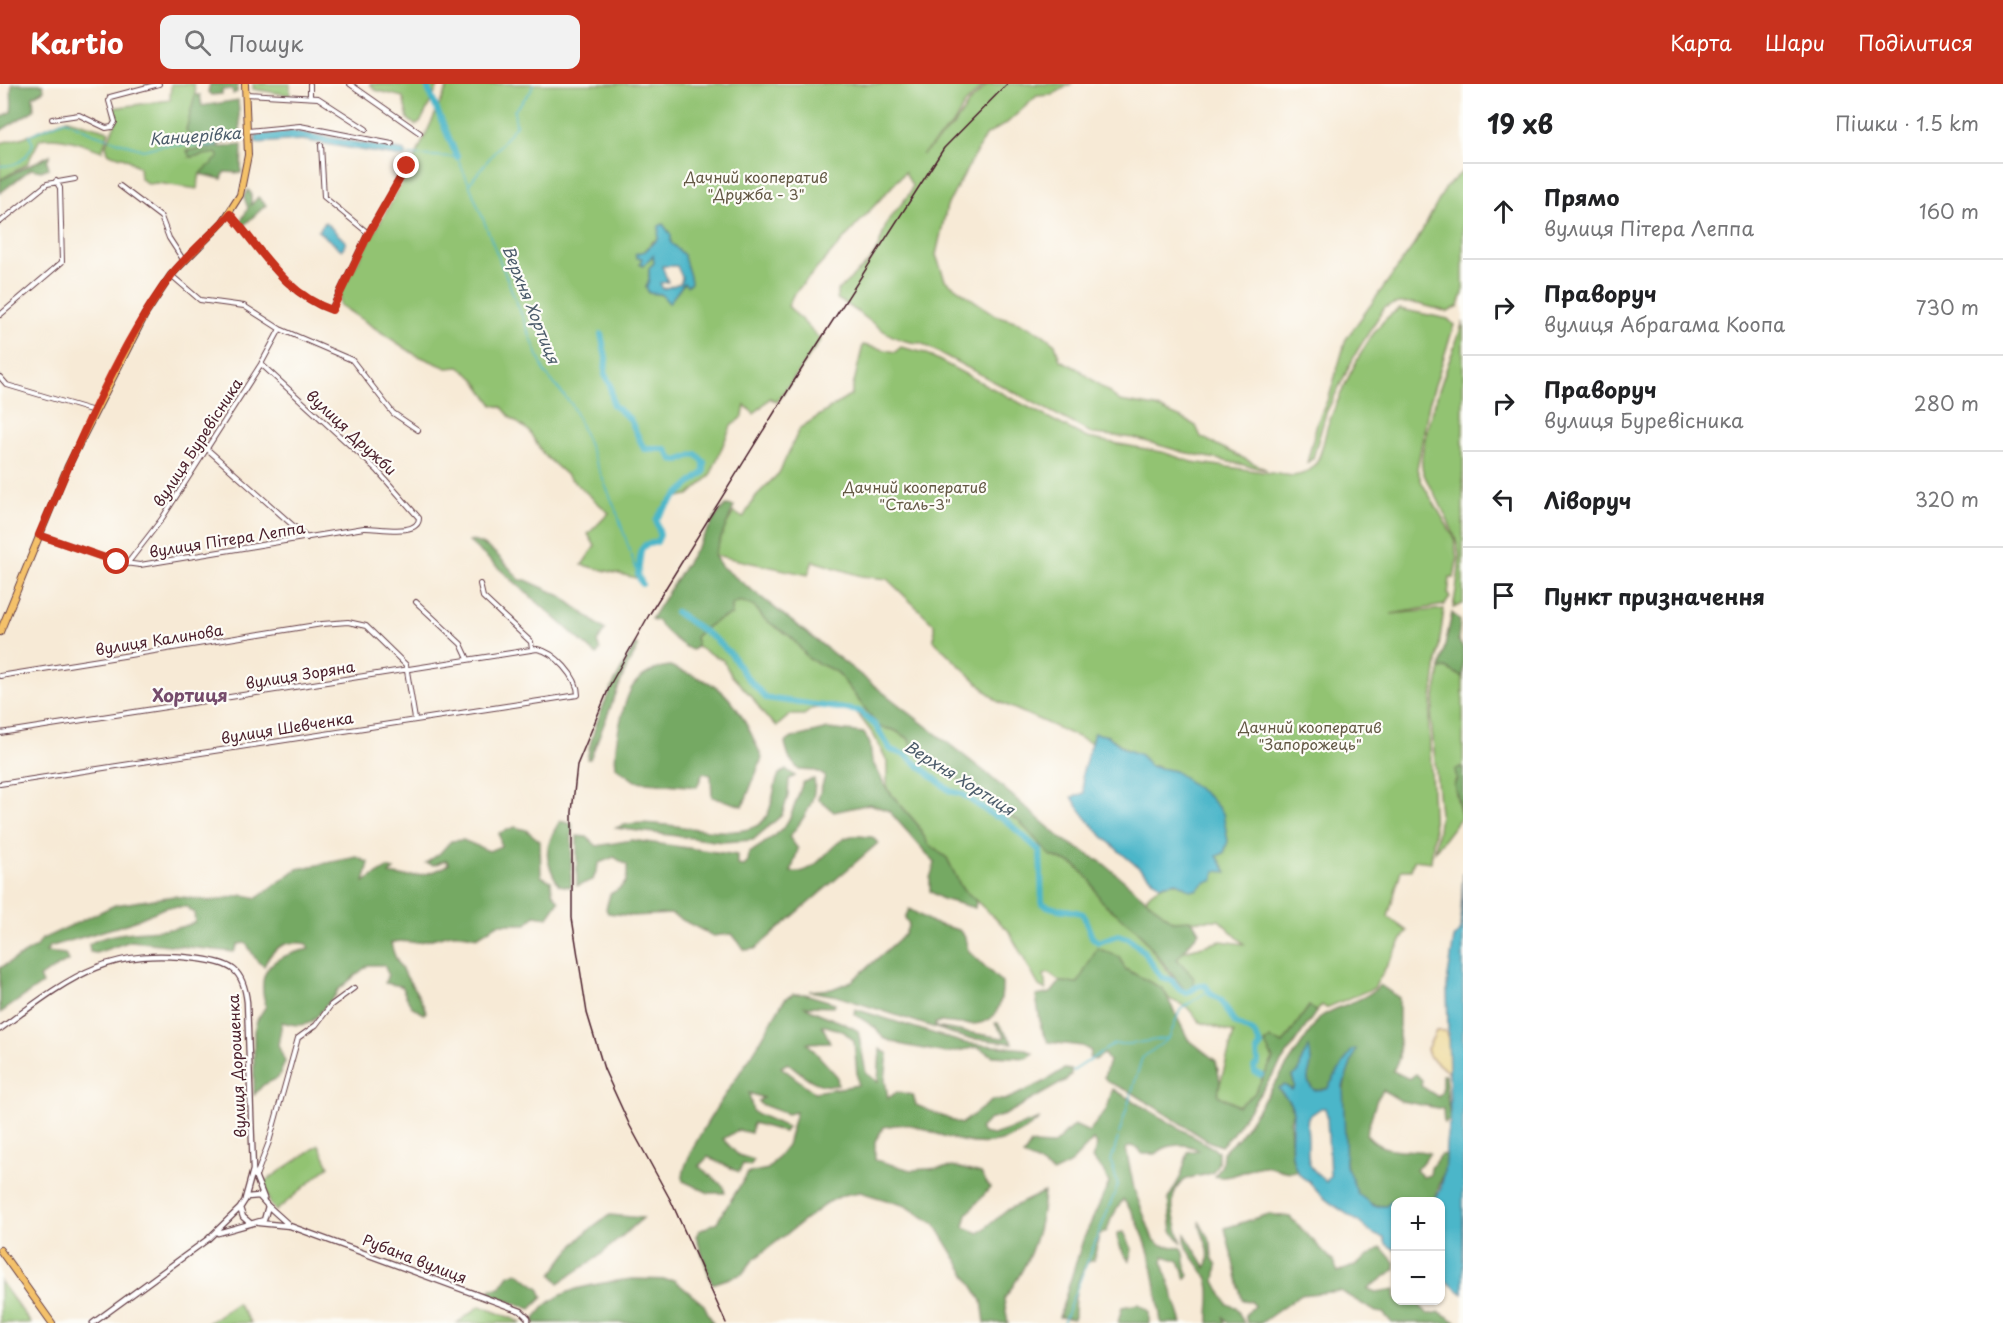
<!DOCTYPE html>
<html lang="uk">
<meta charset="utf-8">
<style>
body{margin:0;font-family:"Playpen Sans",sans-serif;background:#f2f2f2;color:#202124}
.controls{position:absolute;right:18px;bottom:18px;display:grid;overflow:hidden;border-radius:12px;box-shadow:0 2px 4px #0004}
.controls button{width:54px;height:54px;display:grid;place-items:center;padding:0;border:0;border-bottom:2px solid #e0e0e0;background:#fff;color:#202124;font:30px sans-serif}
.stop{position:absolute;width:18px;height:18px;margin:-14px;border:4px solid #c8321e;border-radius:50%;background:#fff}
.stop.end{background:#c8321e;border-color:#fff;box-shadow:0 2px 6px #0008}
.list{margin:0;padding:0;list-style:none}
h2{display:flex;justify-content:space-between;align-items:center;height:78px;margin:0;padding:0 24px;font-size:26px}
h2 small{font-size:20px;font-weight:400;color:#757577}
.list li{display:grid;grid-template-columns:39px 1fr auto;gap:18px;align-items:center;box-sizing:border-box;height:96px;padding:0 24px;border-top:2px solid #e0e0e0}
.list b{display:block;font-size:22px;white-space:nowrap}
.list p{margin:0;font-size:20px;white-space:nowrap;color:#757577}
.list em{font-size:20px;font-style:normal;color:#757577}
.icon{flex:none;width:33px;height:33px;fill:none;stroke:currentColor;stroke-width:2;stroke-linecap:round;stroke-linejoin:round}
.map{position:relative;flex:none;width:1463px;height:1239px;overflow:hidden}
header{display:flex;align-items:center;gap:36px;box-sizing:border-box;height:84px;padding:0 30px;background:#c8321e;color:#fff}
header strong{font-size:28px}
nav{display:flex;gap:33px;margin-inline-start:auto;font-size:21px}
.search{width:420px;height:54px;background:#f2f2f2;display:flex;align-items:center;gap:15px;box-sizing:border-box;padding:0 21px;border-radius:12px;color:#757577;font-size:22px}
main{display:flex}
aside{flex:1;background:#fff}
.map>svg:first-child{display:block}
</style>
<header>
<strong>Kartio</strong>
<div class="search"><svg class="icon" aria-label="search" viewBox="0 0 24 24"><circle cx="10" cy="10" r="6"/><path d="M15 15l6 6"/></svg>Пошук</div>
<nav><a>Карта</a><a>Шари</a><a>Поділитися</a></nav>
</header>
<main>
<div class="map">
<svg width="1463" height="1239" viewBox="0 0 1463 1239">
<rect width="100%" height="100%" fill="#fdfcf7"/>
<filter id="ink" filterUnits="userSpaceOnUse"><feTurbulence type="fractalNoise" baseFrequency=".0167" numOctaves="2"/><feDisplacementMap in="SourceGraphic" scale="12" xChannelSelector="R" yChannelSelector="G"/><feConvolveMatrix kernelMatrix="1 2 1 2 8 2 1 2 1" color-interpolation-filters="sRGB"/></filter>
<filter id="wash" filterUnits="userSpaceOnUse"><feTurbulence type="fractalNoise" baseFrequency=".008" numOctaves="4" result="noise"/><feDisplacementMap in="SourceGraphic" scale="24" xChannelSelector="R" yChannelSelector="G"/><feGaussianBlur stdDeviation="1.35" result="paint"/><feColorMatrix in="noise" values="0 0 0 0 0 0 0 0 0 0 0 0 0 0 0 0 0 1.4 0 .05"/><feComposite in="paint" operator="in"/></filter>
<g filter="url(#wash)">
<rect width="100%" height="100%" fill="#f7ead6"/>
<path fill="#92c372" stroke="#6e714e" stroke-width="1.5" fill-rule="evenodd" d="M171 0H194L196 16 186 46C195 56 204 63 218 61L221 64 210 66 199 65 190 73 216 69 220 73 200 90 197 105 157 99 148 100 140 94 139 83 125 74 108 69 106 61 116 38 113 24 170 16Z
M253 0H290V11L253 5Z
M370 0H429L438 3 420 39 415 41 408 35 403 13 375 6Z
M449 0H985L964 21 954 39 922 71 955 40 969 19 988 0H1071L1052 11 1037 12 1007 39 985 52 947 122 936 171 945 196 995 231 1018 238 1041 249 1055 260 1060 276 1078 285 1120 317 1156 323 1186 336 1196 342 1201 353 1267 386 1183 368 1134 354 1093 350 921 259C885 259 867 229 837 215V207L869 178 878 164 887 138 910 109 912 102 905 88 793 211 788 222 821 256 777 318 770 314 754 330 745 321 743 332 731 342 710 392 689 411C672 412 664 423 656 436L660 451 657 458 646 461 641 466V483L636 488V494L582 481 595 462 588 450 609 429 543 370 529 347 511 334 502 323 493 321 474 294 459 283 447 284 414 270 340 221V209L408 89ZM658 155 687 182 684 198 668 217 661 210 649 209 646 203 649 197V184L654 179 653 170 640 180C643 169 650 157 658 155Z
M67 35 109 47 102 67C82 60 61 51 40 55L27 80 0 96V59L24 53Z
M1463 87V209L1459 222 1448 228C1426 222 1404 213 1384 224L1357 267 1326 329 1313 374 1307 379 1317 339 1330 310 1346 255 1416 158 1446 103Z
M1400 225 1448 235 1454 241 1429 320 1417 385 1422 399 1454 453 1457 476 1454 494H1450L1448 511 1450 513 1445 521 1391 530 1444 525 1429 639 1434 751 1431 778 1414 776 1411 786H1401L1388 833 1407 847 1374 904 1326 924 1322 921 1316 928 1309 922 1283 960 1270 955 1265 959 1273 975 1254 1010 1239 1022 1217 1011 1234 949 1200 938 1187 923 1169 915 1163 905 1125 885 1098 864 1078 899 1060 898 1049 889 1044 891 1046 906 1039 902 1008 846 961 803 947 774 928 760 917 740 887 705V677L873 650 854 625 833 621 812 625 804 631H790L777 642 765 632 752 613 731 591 723 576 697 563 695 553 718 534 732 531V520L741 517 755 523 764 535 791 553 809 575 837 588 879 643 894 646 908 654 912 663 931 673 996 726 1018 736 1050 771 1075 781 1090 796 1101 817 1138 847 1173 894 1193 892 1177 876 1181 868 1221 857 1244 860 1219 836 1172 837 1142 822C1147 808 1166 795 1181 800L1158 682H1150L1108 652 1094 650 1091 659 997 617 934 557V540L887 495 861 492 813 477 808 491 714 471 723 445 734 428 743 434 756 412 779 389 800 344 851 311 863 261 895 268 901 263 925 269 1087 354 1162 368 1192 378 1293 392C1301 391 1309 389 1314 382 1323 371 1324 351 1329 338 1341 308 1371 237 1400 225Z
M1463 238V520L1453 524C1463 466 1463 468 1438 416 1433 406 1423 394 1422 383 1419 351 1452 272 1463 238Z
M1446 584 1463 593V684L1460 683 1454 701 1461 733 1435 767 1440 730 1431 636 1440 585Z
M319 1061 329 1082 276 1127 270 1120 264 1098Z
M0 1197 31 1239H0Z
M237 1219 251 1239H208Z
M480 1222 521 1238V1239H457Z"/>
<path fill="#75a964" stroke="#606448" stroke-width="1.5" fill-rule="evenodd" d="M12 0H43L44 6 33 12 34 26 0 47V34L11 28C13 19 10 10 12 0Z
M210 0H237V8L233 10 232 5 222 6V10L211 11 208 8Z
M195 11H200L202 22 238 16 241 53 209 63 194 59 186 46Z
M242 61 241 89 224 88 222 95 200 90 219 73 216 69 190 73 187 67Z
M50 71 47 77 49 84 41 87 31 85 0 109V96Z
M248 106 251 109V121L258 113 266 121 243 142 240 139 248 124 244 113Z
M726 421 734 422 714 471 721 482 985 688 1062 755 1103 779 1172 837 1192 836 1199 848 1177 875 1193 892 1195 904 1187 909 1138 847 1101 817 1090 796 1075 781 1050 771 1018 736 996 726 931 673 912 663 908 654 894 646 879 643 837 588 809 575 791 553 764 535 755 523 741 517 732 520V531C716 535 707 542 695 553L697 563 692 566C683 563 662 546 658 537L651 535 719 428Z
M468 457C489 456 508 483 520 496H526L561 512 605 546 597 558 600 566 597 571Z
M1452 529 1460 537 1458 556 1463 564V593L1446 584 1440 585Z
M636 560 638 563 625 587 590 675H587C595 633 614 596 636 560Z
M670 582C684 589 700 593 713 601 736 614 752 650 762 674L743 722 712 713 711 691 703 689 697 703 635 697 616 683C613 664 622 623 631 605 638 592 657 583 670 582Z
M828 645 864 649 870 660 872 677 887 705 917 740 928 760 947 774 961 803 976 817 975 824 942 815 930 807V794L935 779 889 727 870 720 834 728 818 715 825 692 816 687 799 686 789 674 785 659 792 654Z
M1460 683 1463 684V733L1454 701 1457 695 1455 686Z
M787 686 795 692 789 695 788 712 782 731 753 756 722 758 616 744C648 727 735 763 762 738 774 726 772 705 779 690Z
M814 695C818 716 802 738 789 753L798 765 791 788C819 792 829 756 852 752 858 751 866 753 872 753L878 759 755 865 745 866 732 850 713 852 671 830 633 832 608 829 606 825 610 810C626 802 628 798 627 781L614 773 599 779 593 796 577 802V752L587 753 597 762 632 756 737 771V781L744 782 748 778 749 769C792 742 786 744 803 698Z
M560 737 572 740 571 803 559 801C543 776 544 762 560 737Z
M515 743 526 746 540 757 541 792 551 797 552 808 559 817 548 833 535 831 527 840H498L477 853C446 846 448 852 420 858 410 860 401 854 391 859 396 886 418 903 426 928L424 930 411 922 401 902 385 899 388 890 384 881H368L337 907 336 911C313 931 318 948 282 938L278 961 285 978 278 994 263 1001 254 1011V947L257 936 266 922C254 883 275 872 309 865L307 860C286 856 273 862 264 882L257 877 246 859 238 860 234 868 131 857 96 869 90 868 89 860C124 841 168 852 195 838L194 829 187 823H166L130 839 49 863 46 868 65 870 68 877 39 893 42 900 0 929V884L36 863 42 855 115 821 174 812 211 817 244 811 257 814 297 785 357 773 369 779 364 798 387 784 394 786 389 790C409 795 432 791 449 780L446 776 434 781 426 779 440 769 451 757 463 756 489 767 501 762 499 749Z
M909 825 933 839 959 846 965 853 968 866 1002 899C1003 946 976 942 940 938L935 939V943L1003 954 1005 953 995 939H998L1013 959 966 954 837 912 809 907 832 905 852 897 905 850 909 840 905 834Z
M1097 864 1120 873 1125 885 1163 905 1188 955 1216 977 1220 997 1218 1011 1238 1022 1254 1010 1273 975 1265 960 1270 955 1283 960 1309 922 1316 928 1233 1049 1221 1062 1208 1057 1133 1009 1108 998 1104 993 1109 977 1104 970 1095 976 1089 973 1091 967 1082 962 1048 958 1041 943 1036 912 1051 909 1060 898 1078 899Z
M1380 901 1399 914V974L1393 987 1409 995 1416 990 1422 996 1421 1002 1438 1013 1442 1008V991H1445L1450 1036 1444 1039 1443 1025 1401 1017 1383 1006 1377 1015 1366 1050C1382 1072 1407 1063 1430 1069L1416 1086 1423 1093 1430 1091 1431 1084 1440 1071 1447 1070 1445 1085 1434 1117 1393 1116 1386 1122C1376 1122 1364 1119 1357 1110 1341 1088 1338 1015 1347 990L1336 993 1327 1005 1314 1006C1306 998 1306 990 1311 980L1302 975 1299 988 1292 993 1295 1002 1292 1006 1284 1001 1278 1004 1289 1017 1293 1027 1290 1037 1292 1073 1297 1087C1282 1090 1276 1082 1264 1082 1248 1083 1231 1097 1215 1092L1222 1081 1223 1068 1239 1053 1319 934C1338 920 1363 919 1380 901Z
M793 910H805L835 919 834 923 805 922C822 933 841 936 858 947L866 989 878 998 880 965 888 970 885 996 888 1014 897 1008 913 1011 916 1021 961 1040 993 1016H1005L1042 999 1064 985 1071 986V991L1065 997 1005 1031 988 1036 980 1045 983 1049 993 1051 1040 1035C1005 1064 980 1065 937 1050 916 1042 907 1037 884 1043L875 1057V1076L911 1086 956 1083 981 1090 990 1104 967 1130 964 1143 979 1149 1009 1125 1044 1108C1042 1147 1027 1184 1004 1215L1008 1239H985L982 1217 935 1140 906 1122 860 1108 843 1111 827 1119 753 1176 742 1190 712 1200 696 1152 699 1147 717 1138 748 1089 768 1085 787 1061 796 1028 787 1030 760 1020 758 1017 763 1014 749 1009 753 1028 787 1043 784 1048 753 1039 751 1049 738 1046 723 1055 738 1071 754 1076 750 1082 743 1080 739 1088 708 1073 699 1082 723 1102 725 1109H709L683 1097C679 1074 734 998 749 975 762 956 772 935 785 915ZM822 941 843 947 854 957 858 1001 814 1008 781 983 788 979C804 991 816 1005 838 1001L837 992 807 959 830 958Z
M855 925 964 959 1026 965 1033 969 1026 974 993 972 978 963 946 969 903 961 883 954 876 944 854 930Z
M1113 1005 1218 1067V1079L1213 1088C1204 1093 1193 1091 1185 1096 1163 1110 1176 1141 1182 1159L1172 1147 1168 1115 1181 1092 1188 1068 1198 1066C1186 1058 1166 1060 1156 1070H1142L1138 1064 1130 1062 1126 1065 1134 1105 1153 1155 1161 1161 1182 1164C1187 1173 1183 1182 1189 1191L1186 1195 1179 1177 1164 1172 1163 1179 1182 1239H1161C1155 1195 1151 1151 1123 1115L1111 1135 1107 1147 1099 1151 1094 1176 1088 1178C1076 1196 1074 1214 1074 1235L1059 1233 1083 1156 1109 1099 1102 1085 1092 1075 1097 1061 1093 1056 1069 1081 1053 1089 1037 1078 1023 1072 1031 1060 1053 1061 1074 1041 1089 1048C1094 1040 1104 1030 1107 1024 1110 1017 1109 1012 1113 1005Z
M1269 1130 1290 1133 1333 1177 1338 1188 1356 1181 1381 1163 1395 1179V1185L1368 1205 1376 1208 1395 1205 1396 1216 1415 1217 1428 1230 1440 1228 1458 1239H1392L1383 1229 1376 1228 1340 1207 1300 1211 1261 1239H1247L1245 1231 1254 1222 1251 1217 1242 1216 1225 1144Z
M610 1131 643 1134 598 1173 559 1199 552 1190C567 1167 586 1145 610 1131Z
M1199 1137 1211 1159 1212 1174 1217 1181 1215 1197 1227 1220 1236 1223 1244 1239H1228L1223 1232 1225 1239H1209C1208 1226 1213 1208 1208 1196 1201 1181 1183 1167 1185 1150L1206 1184C1214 1165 1201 1154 1199 1137Z
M1124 1148 1132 1165 1130 1177C1124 1173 1116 1156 1117 1149Z
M517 1188 539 1204 543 1213 531 1225 488 1210 491 1205 500 1204 509 1191Z
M632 1195 674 1196 704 1221 713 1239H533C549 1203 597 1200 632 1195Z
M1139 1220 1149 1227V1239H1118L1122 1223Z"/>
<path fill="#eeda9e" stroke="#9c7c64" stroke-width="1.5" d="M1436 947H1445L1450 959 1451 991 1429 972 1427 965Z"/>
<path fill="#4cb6c9" stroke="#4b6a7a" stroke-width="1.5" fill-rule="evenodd" d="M293 47 405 67 406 70 404 73 396 72 302 56 256 59V51Z
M325 138 346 158 342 166 318 147Z
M663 140 671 151V159L684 171C685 181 690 187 691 199L687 202 684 199 669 219 661 210 649 209 646 203 649 197V184L654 179 653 171 643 182 640 180 642 174H637L635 170 645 167 658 155 659 142ZM662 182H677L682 193 681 199 663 205 660 199 668 198Z
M1094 649 1108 652 1125 665 1141 671 1150 682 1175 687 1210 714 1223 729 1228 757 1224 769 1217 772 1227 788 1215 787 1213 797 1206 798 1196 806H1190L1177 798 1160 801C1128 774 1093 750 1072 713L1084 709 1082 690Z
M1463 789V1210L1441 1193 1440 1118 1434 1117C1450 1097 1442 1056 1450 1038L1447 899 1454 854 1460 848Z
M1309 963C1310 968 1311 974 1311 979 1310 990 1303 996 1314 1006L1327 1005 1352 966 1356 965 1343 1002 1346 1082 1358 1110 1374 1122H1386L1393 1116 1395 1118V1166L1386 1160 1384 1154C1370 1151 1366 1143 1356 1136 1338 1123 1322 1117 1309 1097 1285 1089 1292 1048 1293 1028 1293 1019 1283 1011 1278 1004L1284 1001 1292 1006 1295 1002 1292 992 1299 988 1302 975ZM1321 1024H1325L1327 1032 1330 1092 1326 1098C1308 1082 1307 1081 1308 1057 1308 1048 1306 1042 1308 1033Z"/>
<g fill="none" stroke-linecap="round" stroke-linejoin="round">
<path stroke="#4cb6c9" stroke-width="1.5" d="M533 0 531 7 514 27 516 41 469 100 545 289 572 321 617 429 638 491
M406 71 457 73 469 100
M0 82C17 82 26 76 33 60L29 51 65 36 92 49 143 66 163 61 217 62
M1073 987 1114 960H1130L1168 954
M1119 1050 1142 974 1169 954 1180 926 1209 906
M1063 1239 1118 1101 1111 1077 1118 1054"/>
<path stroke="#4cb6c9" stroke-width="6" d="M426 0 457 73
M601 250 606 274 605 291 610 300 613 321 630 335 644 365H666L672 375 677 377 696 370 704 378V388C687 403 668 417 656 436L660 451 657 458 645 461 641 466 638 491 642 500
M676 528 715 555 731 570 744 590 766 614 859 627 875 641 891 666 906 671 950 707 962 710 994 732 1003 734 1040 767 1042 819C1055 828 1069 824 1083 830L1092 853 1098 858 1118 851 1130 855 1143 867 1161 893 1171 896 1180 906 1187 909 1200 901 1206 902 1211 910 1221 916 1235 939 1254 949 1261 961 1257 967 1258 979 1254 983 1255 988 1261 991"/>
</g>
</g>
<g filter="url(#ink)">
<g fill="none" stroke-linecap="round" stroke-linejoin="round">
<g stroke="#643d45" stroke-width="6">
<path id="minor" d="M310 0V13
M350 0 420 49
M246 10 318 14 366 45
M52 35 79 31 106 44 112 43 115 38 109 17 110 13 159 0
M248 47 300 42 392 60
M321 61 324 113 368 149
M120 102 161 133 169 154 184 177
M230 130C261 165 285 210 331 226L368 149 407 82
M0 138 47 100 75 95
M171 191 200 216 244 222 280 245 352 276 393 329 418 346
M0 231 62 178 60 104 56 97
M0 293 7 301 94 327
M206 364 307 454
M39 451 117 478 140 481 364 444C377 443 419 453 419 434L377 386 261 280
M127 480 161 436 261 280 280 245
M480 500 483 513 531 558 532 566
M416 518 461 560 468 575
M0 592 322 540 348 538 366 542 406 581 415 635
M0 649 537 565C555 568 578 593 578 611L0 700
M256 1092 269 1058 298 954 316 941 331 921 354 904"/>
</g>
<g stroke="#643d45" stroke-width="7">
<path id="tertiary" d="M0 945C71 893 107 862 200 875 231 880 243 884 247 918L253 1086 245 1115
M253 1086 264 1114
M268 1122 288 1140
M259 1139 290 1142 521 1227 528 1234V1239
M218 1149 264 1136 268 1122 259 1112 247 1113 240 1124 243 1133 250 1139
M93 1239 208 1155 240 1124"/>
</g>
<g stroke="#643d45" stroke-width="8">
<path id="primary" d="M0 548 68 382 145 231 171 191 223 138 240 111 248 71 245 0
M0 1166 52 1239"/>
</g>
<use href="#minor" stroke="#fff" stroke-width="4"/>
<use href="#tertiary" stroke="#fff" stroke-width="4.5"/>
<use href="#primary" stroke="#f4c16a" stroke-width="6"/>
<path stroke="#4a1f2b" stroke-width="1.5" d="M726 1239 671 1117 630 1042 604 985 587 929 572 834V728L577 681 611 599 649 531 792 300 944 64 1007 0"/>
</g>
</g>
<g fill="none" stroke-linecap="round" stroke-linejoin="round" filter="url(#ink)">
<path stroke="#c8321e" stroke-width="8" d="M117 478 39 451C75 367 116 266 170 193 187 170 211 152 230 130 261 165 285 210 332 226L369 149 407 82"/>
</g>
<g text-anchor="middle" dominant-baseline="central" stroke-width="4.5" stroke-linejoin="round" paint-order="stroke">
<g font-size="15" fill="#635844" stroke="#fdfcf7">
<text x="756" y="92">Дачний кооператив<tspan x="756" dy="17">"Дружба - 3"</tspan></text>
<text x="915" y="402">Дачний кооператив<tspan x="915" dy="17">"Сталь-3"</tspan></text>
<text x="1310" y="642">Дачний кооператив<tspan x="1310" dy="17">"Запорожець"</tspan></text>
</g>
<g font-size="15" fill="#4a1f2b" stroke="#fdfcf7">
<text transform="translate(352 348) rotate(43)">вулиця Дружби</text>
<text transform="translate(197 358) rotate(-57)">вулиця Буревісника</text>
<text transform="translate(227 455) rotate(-9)">вулиця Пітера Леппа</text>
<text transform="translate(159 555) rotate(-9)">вулиця Калинова</text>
<text transform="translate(300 590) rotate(-9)">вулиця Зоряна</text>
<text transform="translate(287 643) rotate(-9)">вулиця Шевченка</text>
<text transform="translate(236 982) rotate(-93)">вулиця Дорошенка</text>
<text transform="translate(415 1174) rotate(21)">Рубана вулиця</text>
</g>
<g font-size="16" font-style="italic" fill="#4b5b6a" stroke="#fdfcf7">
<text transform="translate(195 51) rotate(-4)">Канцерівка</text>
<text transform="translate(532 220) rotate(68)">Верхня Хортиця</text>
<text transform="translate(960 693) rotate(32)">Верхня Хортиця</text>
</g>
<g font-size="18" font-weight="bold" fill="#754c6c" stroke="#fdfcf7">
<text x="190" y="610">Хортиця</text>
</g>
</g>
</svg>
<div class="controls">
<button>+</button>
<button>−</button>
</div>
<div class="stop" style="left:117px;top:478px"></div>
<div class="stop end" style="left:407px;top:82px"></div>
</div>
<aside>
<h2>19 хв<small>Пішки · 1.5 km</small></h2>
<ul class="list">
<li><svg class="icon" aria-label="ahead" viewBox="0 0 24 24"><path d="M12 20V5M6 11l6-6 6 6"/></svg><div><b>Прямо</b><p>вулиця Пітера Леппа</p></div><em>160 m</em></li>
<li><svg class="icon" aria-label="right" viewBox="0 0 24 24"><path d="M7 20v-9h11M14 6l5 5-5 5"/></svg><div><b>Праворуч</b><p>вулиця Абрагама Коопа</p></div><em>730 m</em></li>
<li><svg class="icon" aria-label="right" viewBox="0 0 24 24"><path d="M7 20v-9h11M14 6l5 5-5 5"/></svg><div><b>Праворуч</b><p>вулиця Буревісника</p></div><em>280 m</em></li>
<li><svg class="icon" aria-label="left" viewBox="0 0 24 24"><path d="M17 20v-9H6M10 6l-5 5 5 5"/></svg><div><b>Ліворуч</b></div><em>320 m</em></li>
<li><svg class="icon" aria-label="arrive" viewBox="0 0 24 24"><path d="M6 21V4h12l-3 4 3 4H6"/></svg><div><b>Пункт призначення</b></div></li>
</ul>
</aside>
</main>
